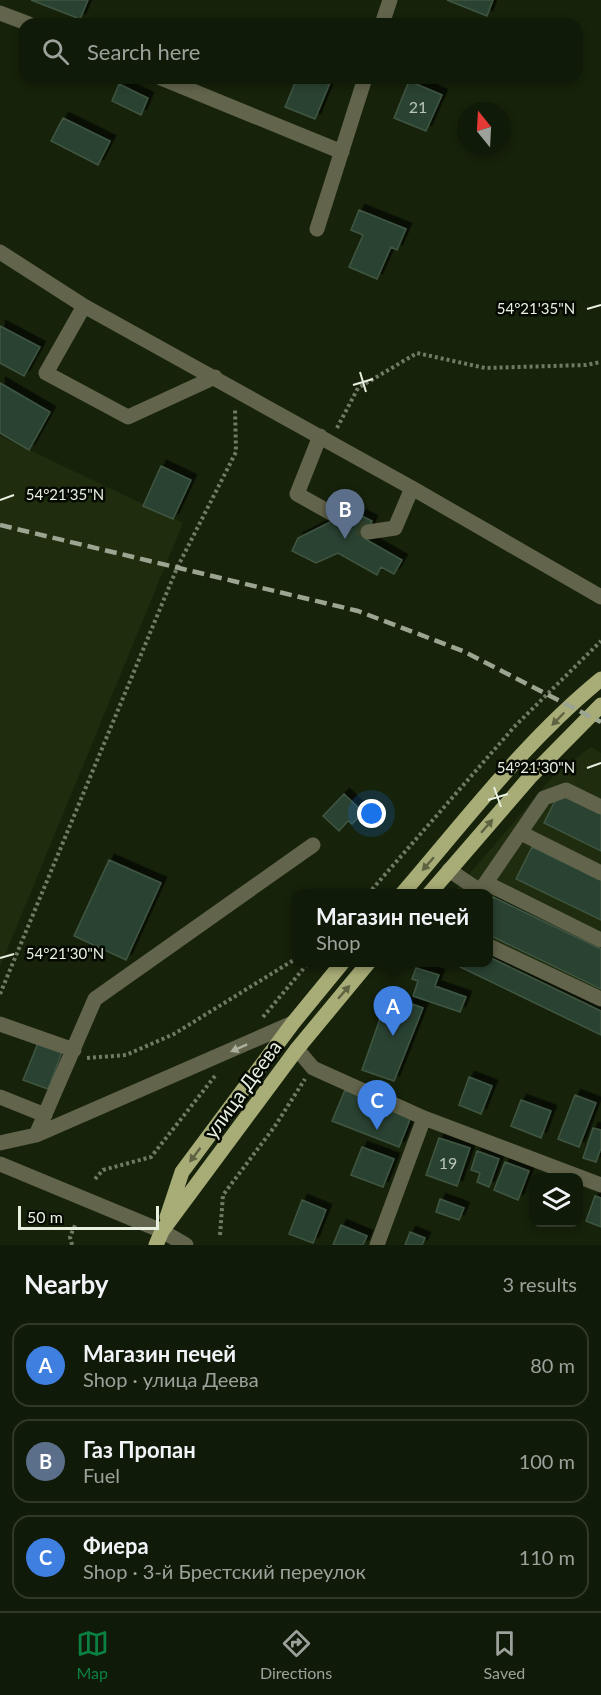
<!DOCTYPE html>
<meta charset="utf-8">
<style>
body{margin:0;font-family:Lato,sans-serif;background:#192312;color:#f1f3f6}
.controls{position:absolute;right:18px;bottom:18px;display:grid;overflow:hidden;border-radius:12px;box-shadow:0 3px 9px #0003}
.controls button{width:54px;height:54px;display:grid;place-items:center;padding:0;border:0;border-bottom:2px solid #303829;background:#101a08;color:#f1f3f6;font:30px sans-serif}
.compass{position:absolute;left:457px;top:102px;width:54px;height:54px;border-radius:50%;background:#101a08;box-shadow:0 3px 9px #0003;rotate:342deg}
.scale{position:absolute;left:18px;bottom:15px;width:141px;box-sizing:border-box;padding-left:6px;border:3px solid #e7f0e0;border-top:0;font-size:16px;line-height:21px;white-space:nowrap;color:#e7f0e0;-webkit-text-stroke:4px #050902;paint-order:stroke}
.you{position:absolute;left:372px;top:814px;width:21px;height:21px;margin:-15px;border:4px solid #fff;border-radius:50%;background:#1a73e8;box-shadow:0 0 0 9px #1a73e833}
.badge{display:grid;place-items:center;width:39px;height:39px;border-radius:50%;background:#0b8043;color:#fff;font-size:20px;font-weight:700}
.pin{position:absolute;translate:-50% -50px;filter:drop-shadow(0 2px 3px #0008)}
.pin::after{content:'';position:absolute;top:32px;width:21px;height:18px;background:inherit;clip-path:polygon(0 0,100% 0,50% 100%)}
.popup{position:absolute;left:292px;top:889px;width:201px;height:78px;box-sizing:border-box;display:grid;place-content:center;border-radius:12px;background:#101a08;filter:drop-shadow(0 2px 4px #0005);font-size:20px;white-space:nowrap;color:#9ca19c}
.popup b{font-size:22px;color:#f1f3f6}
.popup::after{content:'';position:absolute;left:50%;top:100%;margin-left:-12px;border:12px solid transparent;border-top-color:#101a08}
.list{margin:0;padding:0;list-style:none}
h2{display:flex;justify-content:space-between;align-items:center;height:78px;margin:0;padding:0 24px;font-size:26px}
h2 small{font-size:20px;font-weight:400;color:#9ca19c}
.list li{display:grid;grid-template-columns:39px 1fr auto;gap:18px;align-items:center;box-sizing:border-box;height:84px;margin:0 12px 12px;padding:0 12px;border:2px solid #303829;border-radius:18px}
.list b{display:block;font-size:22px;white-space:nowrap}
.list p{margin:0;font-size:20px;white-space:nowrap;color:#9ca19c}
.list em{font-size:20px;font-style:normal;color:#9ca19c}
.icon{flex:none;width:33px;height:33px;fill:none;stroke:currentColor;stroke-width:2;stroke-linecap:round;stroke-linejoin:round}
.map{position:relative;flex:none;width:601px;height:1245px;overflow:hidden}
.search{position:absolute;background:#101a08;box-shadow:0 3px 9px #0003;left:18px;right:18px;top:18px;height:66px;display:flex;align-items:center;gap:15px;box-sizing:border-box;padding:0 21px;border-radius:18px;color:#9ca19c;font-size:22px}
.sheet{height:366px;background:#101a08}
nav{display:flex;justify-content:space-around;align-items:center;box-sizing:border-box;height:84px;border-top:2px solid #303829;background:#101a08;font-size:16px;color:#9ca19c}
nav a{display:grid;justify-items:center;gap:3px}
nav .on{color:#0b8043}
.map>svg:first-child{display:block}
</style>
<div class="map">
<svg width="601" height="1245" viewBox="0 0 601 1245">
<defs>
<filter id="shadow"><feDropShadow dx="5.5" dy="-5.5" stdDeviation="0" flood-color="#0009"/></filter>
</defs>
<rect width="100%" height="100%" fill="#16220a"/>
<path fill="#1f2c0e" d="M0 436 183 523 0 967Z
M591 747 601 753V1035L450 963 489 962V894L453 893 556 773Z"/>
<path fill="#2c4330" stroke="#3f5642" stroke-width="1.5" filter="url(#shadow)" d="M31 0H88L80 19Z
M447 0H493L487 16Z
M297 78H332L315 119 285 107Z
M409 81 442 95 426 131 394 118Z
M119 84 148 98 141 115 112 101Z
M63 118 110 141 98 165 51 141Z
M359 210 406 229 397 250 391 247 377 279 349 267 363 235 351 230Z
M0 326 40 347 24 376 0 363Z
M0 383 50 412 29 450 0 433Z
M161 466 191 480 173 519 143 506Z
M352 511 372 521 365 539 402 560 394 574 381 567 377 575 338 553 316 563 292 551 298 538Z
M559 793 601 813V851L544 823Z
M344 794 363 812 352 824 348 821 339 831 323 816Z
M532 847 601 880V920L516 879Z
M109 860 161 883 126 960 74 936Z
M493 897 601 949V989L489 935V906Z
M489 957 601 1011V1035L450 962H489Z
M416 968 439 975 435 986 466 997 460 1012 413 996 418 981 412 979Z
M401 1000 423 1008 394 1081 362 1070 381 1016 394 1020Z
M38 1043 62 1052 48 1089 23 1080Z
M469 1077 492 1086 481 1114 459 1105Z
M345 1090 411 1117 399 1147 332 1121Z
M575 1095 596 1103 579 1147 558 1139Z
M521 1100 551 1111 541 1138 511 1126Z
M593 1128 601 1130V1148L596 1162 583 1158Z
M439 1138 470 1148 457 1186 426 1175Z
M362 1147 394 1159 383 1187 351 1175Z
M477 1151 499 1159 489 1187 477 1182 480 1173 471 1170Z
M505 1162 529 1171 518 1200 494 1190Z
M595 1196 601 1198V1227L586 1221Z
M440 1199 464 1208 459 1220 436 1212Z
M302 1200 326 1210 313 1243 289 1234Z
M341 1225 367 1236 363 1245H333Z
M410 1232 425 1238 422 1245H405Z"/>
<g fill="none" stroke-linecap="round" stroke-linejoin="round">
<path stroke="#35412a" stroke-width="15" stroke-dasharray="15 8" stroke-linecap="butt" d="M338 517 368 532"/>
<path stroke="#707b66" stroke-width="4" stroke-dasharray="3 3" stroke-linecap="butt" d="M337 428 358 388 417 353 485 368 586 365 601 362
M368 894 515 726 601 641
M0 994 177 568 236 452 235 409
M263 1017 309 962
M87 1058 126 1055 174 1034 297 958
M95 1179 103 1170 151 1157 215 1076
M220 1235 223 1195 275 1126 305 1079
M72 1245 70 1237 76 1223"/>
<path stroke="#62644b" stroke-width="15" d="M0 13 29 24
M382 24 390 0
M161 78 342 152
M317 229 365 78
M0 252 84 306 412 488 601 597
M84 306 46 373 128 417 215 377
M320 436 297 494 338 517
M368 532 395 528 412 488
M521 833 601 873
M449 870 480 891
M486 883 601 940
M478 894 544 798 566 790 601 807
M489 946 601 999
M0 1024 74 1050
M297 1049 313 1068 424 1118 601 1185
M0 1097 45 1115
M36 1135 95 999 313 845
M0 1143 36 1135 293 1023
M0 1164 162 1231 186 1245
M377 1245 424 1118"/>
<path stroke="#a8ac76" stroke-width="15" d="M402 894C465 821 526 740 601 679
M429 894 530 777 601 705
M167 1217 182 1172 293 1023 343 962
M156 1245 162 1231 297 1049 369 962"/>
<path stroke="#9ba592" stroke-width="4.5" stroke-dasharray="12 6" stroke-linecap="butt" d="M0 525 358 611 463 651 601 722"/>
</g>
<defs><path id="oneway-solid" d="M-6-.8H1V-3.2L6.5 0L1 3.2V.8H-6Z" transform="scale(1.5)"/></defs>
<g fill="#5f6342">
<use href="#oneway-solid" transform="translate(558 719) rotate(134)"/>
<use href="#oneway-solid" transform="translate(487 826) rotate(-49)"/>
<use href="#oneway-solid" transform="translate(428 864) rotate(131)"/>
<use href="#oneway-solid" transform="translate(344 992) rotate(-49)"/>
<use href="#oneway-solid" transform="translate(195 1155) rotate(127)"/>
</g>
<use fill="#abb19d" href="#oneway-solid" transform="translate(239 1048) rotate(156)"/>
<path fill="none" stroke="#e7f0e0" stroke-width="2" d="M587 309 601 305M360 372 366 392M353 385 373 379M0 500 14 495M587 768 601 763M494 787 501 807M488 800 508 794M0 958 14 954"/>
<g text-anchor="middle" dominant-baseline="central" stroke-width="5" stroke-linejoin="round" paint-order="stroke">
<g font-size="16" fill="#b8c5b4">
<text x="418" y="106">21</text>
<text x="448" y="1162">19</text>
</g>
<g font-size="20" fill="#e7f0e0" stroke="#050902">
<text transform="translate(242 1089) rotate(-54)">улица Деева</text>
</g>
</g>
<g font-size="15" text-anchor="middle" fill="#e7f0e0" stroke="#050902" stroke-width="5" stroke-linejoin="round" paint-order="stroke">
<text x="536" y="314">54°21'35"N</text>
<text x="65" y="500">54°21'35"N</text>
<text x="536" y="773">54°21'30"N</text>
<text x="65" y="959">54°21'30"N</text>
</g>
</svg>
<div class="controls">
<button><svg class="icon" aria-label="layers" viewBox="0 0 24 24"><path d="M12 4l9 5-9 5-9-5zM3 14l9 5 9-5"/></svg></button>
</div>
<svg class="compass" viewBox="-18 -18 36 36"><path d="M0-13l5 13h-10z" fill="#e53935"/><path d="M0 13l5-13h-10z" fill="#9ca19c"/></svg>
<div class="scale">50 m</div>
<div class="you"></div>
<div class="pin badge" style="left:393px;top:1036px;background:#3f7fe0">A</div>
<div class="popup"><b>Магазин печей</b>Shop</div>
<div class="pin badge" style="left:345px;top:539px;background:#5c6f8a">B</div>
<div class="pin badge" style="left:377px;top:1130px;background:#3f7fe0">C</div>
<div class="search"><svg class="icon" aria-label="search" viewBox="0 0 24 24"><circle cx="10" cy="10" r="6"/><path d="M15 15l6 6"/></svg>Search here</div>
</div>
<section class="sheet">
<h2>Nearby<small>3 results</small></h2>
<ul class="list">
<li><span class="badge" style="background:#3f7fe0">A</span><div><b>Магазин печей</b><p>Shop · улица Деева</p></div><em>80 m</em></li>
<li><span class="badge" style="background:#5c6f8a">B</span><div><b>Газ Пропан</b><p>Fuel</p></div><em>100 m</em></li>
<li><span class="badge" style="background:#3f7fe0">C</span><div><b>Фиера</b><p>Shop · 3-й Брестский переулок</p></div><em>110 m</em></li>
</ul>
</section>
<nav>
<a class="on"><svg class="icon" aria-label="map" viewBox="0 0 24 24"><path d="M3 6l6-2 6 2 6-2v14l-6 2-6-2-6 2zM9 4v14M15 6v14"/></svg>Map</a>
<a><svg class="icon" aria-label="directions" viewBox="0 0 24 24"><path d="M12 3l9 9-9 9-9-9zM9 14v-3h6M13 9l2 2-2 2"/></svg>Directions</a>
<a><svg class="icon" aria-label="saved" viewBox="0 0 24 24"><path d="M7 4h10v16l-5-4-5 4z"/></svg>Saved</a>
</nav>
